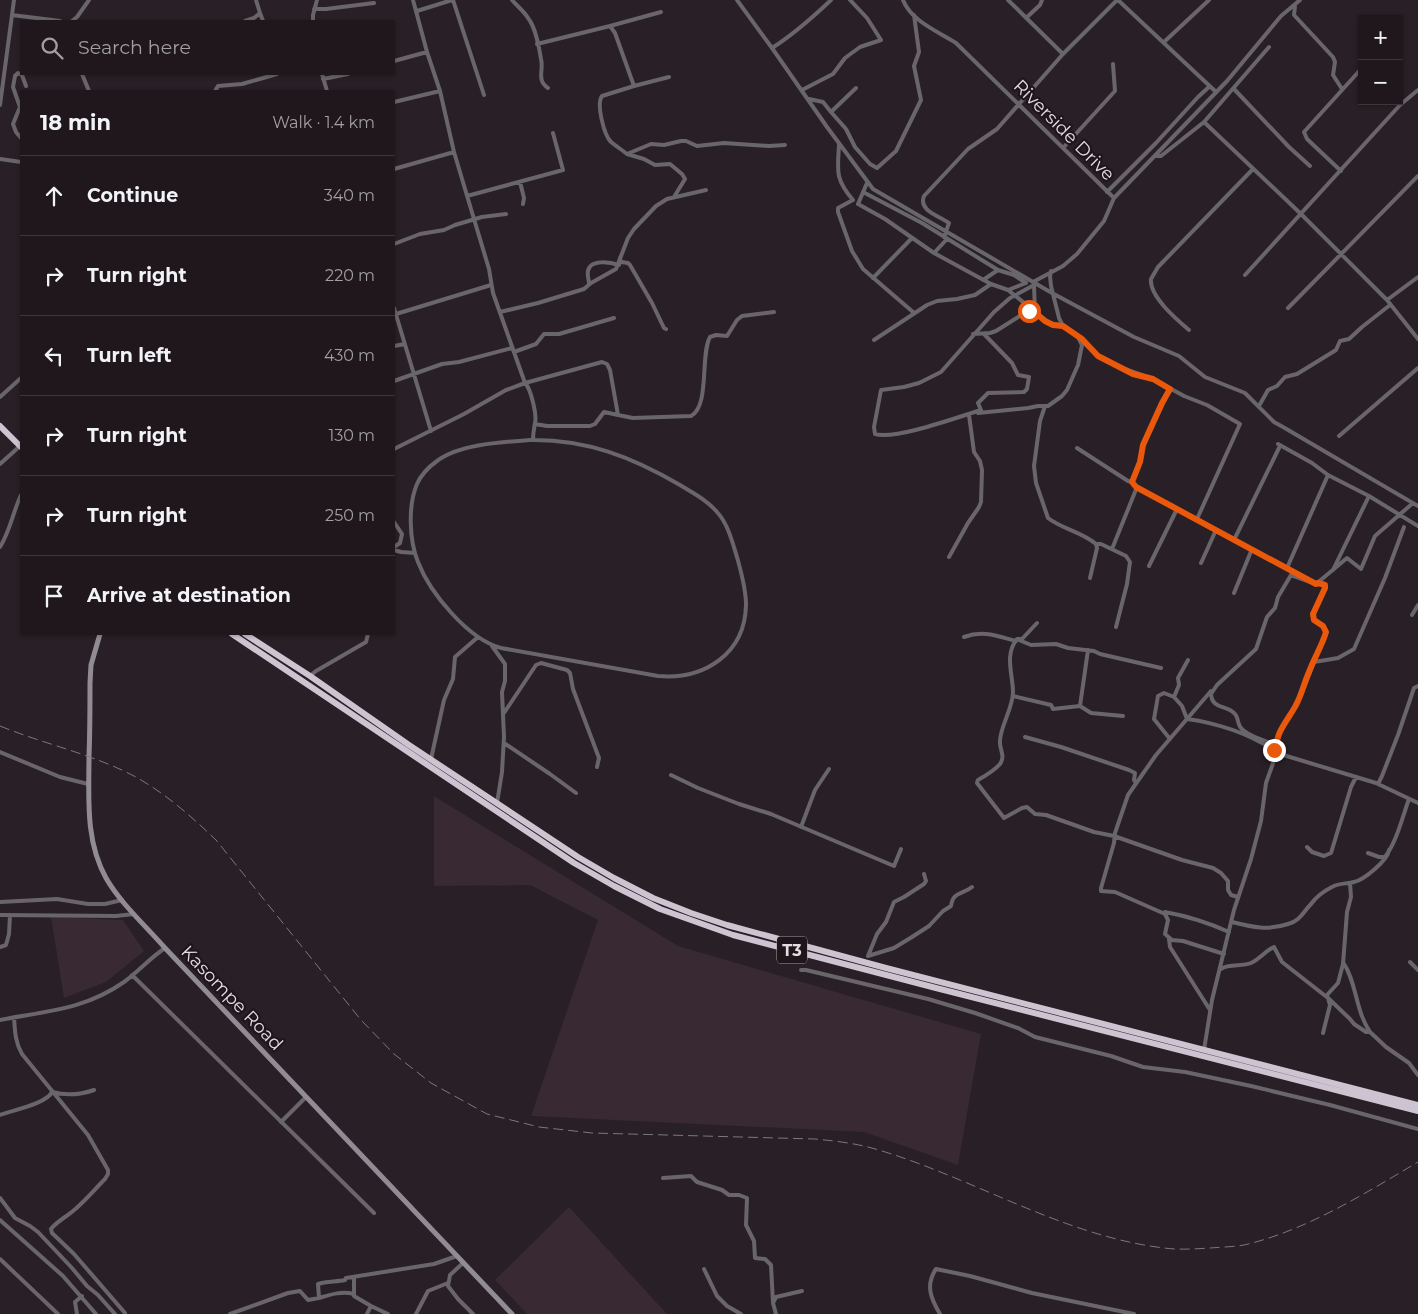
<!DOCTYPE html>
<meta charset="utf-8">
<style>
body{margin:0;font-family:Montserrat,sans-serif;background:#272025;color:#f1f3f6}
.controls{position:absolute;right:15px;top:15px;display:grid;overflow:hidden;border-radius:0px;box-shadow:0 1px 4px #0004}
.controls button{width:45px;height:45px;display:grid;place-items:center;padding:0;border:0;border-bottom:1px solid #3c363b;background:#1f171c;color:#f1f3f6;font:25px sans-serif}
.stop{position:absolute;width:15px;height:15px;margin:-11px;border:4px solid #ea580c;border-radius:50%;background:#fff}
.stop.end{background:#ea580c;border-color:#fff;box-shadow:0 1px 5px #0008}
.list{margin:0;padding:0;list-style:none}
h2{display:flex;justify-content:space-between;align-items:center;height:65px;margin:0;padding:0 20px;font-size:21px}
h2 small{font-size:16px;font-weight:400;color:#a19fa3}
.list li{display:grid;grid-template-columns:32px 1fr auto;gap:15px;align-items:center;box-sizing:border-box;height:80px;padding:0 20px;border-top:1px solid #3c363b}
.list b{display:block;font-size:19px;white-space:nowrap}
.list em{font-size:16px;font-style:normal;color:#a19fa3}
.icon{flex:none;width:28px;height:28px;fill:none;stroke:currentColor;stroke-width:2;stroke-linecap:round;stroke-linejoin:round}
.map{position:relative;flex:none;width:1418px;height:1314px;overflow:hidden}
.search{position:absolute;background:#1f171c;box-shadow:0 1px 4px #0004;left:20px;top:20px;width:375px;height:55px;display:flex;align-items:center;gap:12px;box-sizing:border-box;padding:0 18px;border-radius:0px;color:#a19fa3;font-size:19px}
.panel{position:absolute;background:#1f171c;box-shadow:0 1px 4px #0004;left:20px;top:90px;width:375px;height:545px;border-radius:0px}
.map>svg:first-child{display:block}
</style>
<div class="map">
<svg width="1418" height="1314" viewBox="0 0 1418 1314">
<rect width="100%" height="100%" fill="#291f26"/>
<path fill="#382933" d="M434 796 678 946 981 1034 958 1165 864 1132 531 1116 598 920 530 885 434 886Z
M51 917 123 920 144 951 106 982 64 998Z
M569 1207 667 1314H527L495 1280Z"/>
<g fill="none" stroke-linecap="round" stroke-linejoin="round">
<path stroke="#69666b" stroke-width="4" d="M413 0 427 52 440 91 454 152 468 199 489 269 493 293 525 383C531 389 537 415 535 423 534 429 533 433 533 440
M453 0 484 95
M512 0C517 6 524 11 528 18 536 28 539 47 541 59 544 70 536 80 548 88
M737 0 772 48 827 127 873 189 1052 293 1134 337 1179 356 1205 377 1245 393 1274 422 1283 427 1418 506
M903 0C911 21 939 32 956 43L1114 198 1227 81 1281 16 1300 0
M1008 0 1063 54
M1118 0 1215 91
M1295 6 1294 15 1333 57 1335 62 1333 75 1342 89
M314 9H326L374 3
M417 11 452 0
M260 13 263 21
M12 15 60 21
M1026 18 1040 5 1042 0
M72 21 77 17 89 0
M245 21 254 18 260 13 256 0
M313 21V15L317 0
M610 26 661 12
M1164 42 1209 0
M537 44 610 26 615 33 634 86 669 77
M772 48C794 34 812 18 831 0
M394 61 427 52
M82 74 89 91
M322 74 327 91
M323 79 348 74
M634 86 602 96C596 104 604 135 611 142 616 146 622 150 627 154L651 144 664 145 681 141H686L697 146 724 143 769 146 785 145
M856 88 831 112 846 129 855 147 870 164 877 168 896 151 921 100 914 66 919 52 914 15
M1234 89 1289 147 1310 166
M802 90 833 74 845 58 860 47 881 40 867 18 850 0
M215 91 218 86 242 84 277 74
M809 99 823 102 831 112
M394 102 440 91
M0 105 14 0
M1204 122 1301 214 1387 300 1418 339
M21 138 16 132 13 124 20 107 13 87 15 76 18 73 22 75 26 86
M839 144C838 170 834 178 853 200L838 208V212L852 251 863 269 913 312
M1063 148 1115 91 1113 64
M627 154 644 159 655 165 670 164 682 174 685 179 674 197
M1155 156H1161L1204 122 1269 47
M0 159 21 162
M394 169 454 152
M1341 171 1307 139 1304 132 1362 68
M520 182 524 198 523 204
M867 183 858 204 885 219 934 253
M863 192 922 223 998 270 1014 275 1026 283
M1107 192 1156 143 1198 97 1210 86
M467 196 563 170 553 133
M944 237 949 223C940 216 918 211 924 196L968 149 997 129 1063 54 1117 0
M947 239 934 253 991 284 1008 290 1049 323 1063 326
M394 244 420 234 444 230 455 225 482 217 506 214
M620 258 621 262 628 263 630 265 652 303 664 328 666 329
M1245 275 1400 105 1418 90
M873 278 911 239
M983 280 998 270
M1033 282 1063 266 1077 254 1104 221 1114 198
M589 284C589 280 587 275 588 271 590 259 610 262 619 265
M1034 285 1035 313
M1008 290 1026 283
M1387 300 1418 277
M394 308 431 431
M1288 308 1418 176
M500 312 538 303 584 289 591 283 616 269 628 238 634 229 656 206 667 199 706 190
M396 314 491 285
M1189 330C1176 319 1149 296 1151 279L1158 267 1253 169
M973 334 990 333 996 331 1031 309
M984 334 1012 363 1018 375 1029 377 1027 389 1024 392 988 393 978 403 981 410C958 417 896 440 875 434L874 427 881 390 904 387 919 383 941 372 994 312 1010 298 1034 285
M1078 337 1098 356 1122 368 1153 379 1184 396 1207 405 1240 424 1197 519
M874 340 927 305 937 301 957 299 975 295 991 284
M394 346 405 344
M514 352 536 344 544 334H559L614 318
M394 381 442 364 459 362 512 348
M0 397 21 378
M1045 406 1040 421 1034 466 1036 483 1048 518C1062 529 1082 532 1096 544L1097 548 1090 578
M1259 406 1268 390 1277 386 1285 377 1297 374 1336 350 1340 341 1349 339 1362 327 1390 305
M978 413 1028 408 1038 406H1048L1062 396 1067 390 1078 365 1082 345 1078 337 1063 326 1059 318 1051 286 1050 276 1051 271
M535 424 547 426H590L595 424 604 412 618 415
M1339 436 1418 368
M530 440C586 439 632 457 680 485 693 493 707 500 717 512 728 524 732 541 737 557 741 572 746 588 746 605 745 654 704 680 658 676L501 648C468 639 430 593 418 562 409 540 408 505 417 484 421 475 430 466 437 461 459 444 503 442 530 440Z
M1278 444 1312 463 1328 475 1369 496 1418 526
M1077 448 1128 481 1132 482 1137 487 1303 577
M394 449 464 414 506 390 525 383 602 362 607 364 610 370 618 415 633 418 691 416C710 406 700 355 710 337L716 335 727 336 737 320 742 316 774 312
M0 464 20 446
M1132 482 1140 462 1143 445 1170 389
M1413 503 1375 536 1361 569 1347 558 1316 584 1291 575 1278 597 1275 608 1267 617 1256 649 1217 685 1211 694C1212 709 1226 705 1234 713 1239 717 1237 724 1241 728 1247 736 1261 739 1270 743L1274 746V750L1280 754 1376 783 1418 803
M394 522 402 534 400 543 394 547
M1234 540 1279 448
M1096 544H1101L1126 556 1130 562 1127 584 1116 627
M0 547C10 531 13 512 21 495
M1112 549 1137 487
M394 550 401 552 415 553
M949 557 968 523 979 507 981 502 982 470 980 461 974 452 969 415
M1201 563 1216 530
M1149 566 1177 509
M1287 568 1328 475
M1333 570 1369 496
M1234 593 1252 549
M1412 615 1418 605
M1037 623 1022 639H1017C1004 655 1013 675 1013 692 1013 708 1000 727 1000 741 999 749 1006 756 1000 764 995 770 985 776 978 780L977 783 1004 818 1022 808 1027 807 1035 814 1046 815 1094 832 1114 836 1182 860 1213 868 1221 873 1228 881V890L1231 895 1238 897
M964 637C983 630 997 636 1016 641
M1019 640 1031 645 1056 644 1068 648 1094 651 1100 654 1161 668
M492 646 505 664V681L502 692 504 737 502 772 497 803
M1188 660 1178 678 1179 685 1174 697 1182 706 1187 719C1217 723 1249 734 1274 750L1277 747 1279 733 1296 706 1303 690 1326 632 1323 626 1314 620 1313 614 1325 588V585L1318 583
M1314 662 1338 658 1354 649 1385 578 1404 527
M310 676 316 671 366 642 368 634
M1211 691 1156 755 1128 795 1115 833 1114 843 1101 888V891L1115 892 1165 914 1168 920 1165 934 1172 940 1183 941 1224 954
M1013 696 1051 705 1053 709 1080 706 1088 650
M1080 706 1091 713 1123 716
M504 713 536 665 541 663 567 670 570 673 573 689 599 758 597 767
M1025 737 1061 747 1129 770 1135 773 1134 780 1136 783
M1170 739 1154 719 1158 696 1164 693 1174 697
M504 743 550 774 576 793
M0 752 60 777 88 784
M431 759 444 700 453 679 455 657 478 637
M671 775 698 788 739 804 771 814 894 866 901 849
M1378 784 1382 776 1398 735 1414 688 1418 686
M801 827 815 790 829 769
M1307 847 1312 852 1324 856 1331 853 1351 787 1356 777
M1368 853 1379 857H1385C1397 841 1402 818 1409 799
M0 902 57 899 88 904H105L122 900
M1165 912C1187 916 1209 923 1229 932
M0 915 116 916 134 914
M1232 922C1252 927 1267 931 1288 924 1300 921 1303 912 1311 904 1316 897 1324 891 1332 887 1339 883 1346 884 1354 882 1364 880 1388 860 1389 850
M1169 939 1170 947 1210 1010
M0 947 6 945 9 934 10 915
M868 956 894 948 912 937 929 926 943 911 951 906C953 891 964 894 972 887
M868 956 877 934 886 922 894 902 904 897 924 884 926 881 924 874
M1343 962C1357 983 1355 1010 1370 1032
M1410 962 1418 970
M1221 969C1229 963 1242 967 1251 963 1260 959 1265 951 1274 947L1282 962 1328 998 1350 1019 1354 1024 1366 1032H1370L1386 1047 1409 1063 1418 1075
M801 970H806L928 999 975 1013 1018 1028 1035 1037 1111 1056 1143 1067 1185 1072 1251 1086 1330 1105 1418 1129
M132 975 374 1213
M14 1017C15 1031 15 1042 22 1054L88 1135 108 1170V1174L105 1179C95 1189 85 1201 73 1211 66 1217 56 1222 51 1229L52 1233 74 1254 125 1313
M0 1020C46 1011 84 1010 124 982 138 972 150 958 165 948
M1323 1033 1330 1005 1327 995 1338 983 1343 964 1347 912 1351 897 1350 883
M1204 1050 1212 1000 1234 910 1251 859 1261 821 1266 783 1277 752
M0 1115C13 1110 46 1104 52 1092 67 1096 80 1095 94 1090
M281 1122 306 1097
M663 1178 691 1176 697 1182 722 1190 729 1195H739L747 1198 746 1225 754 1241 755 1258 765 1259 771 1265 773 1303
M0 1198 15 1218 30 1226 38 1232 72 1268 87 1286 98 1295 115 1314
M0 1220 63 1276 96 1314
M0 1259 58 1314
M463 1263 450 1275 448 1286 458 1299 473 1314
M704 1269 717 1296 727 1306 741 1314
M354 1277V1296L371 1306
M319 1298C332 1294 342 1291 354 1294
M77 1314 75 1302 82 1296
M230 1314 288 1293 300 1291 308 1300 319 1298 318 1284C327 1281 336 1282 345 1280L346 1278 434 1264 457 1256
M367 1314 371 1306 388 1314
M416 1314 428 1291 448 1283
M776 1314 773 1303 776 1297 802 1291
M940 1314C931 1299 925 1285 936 1269L970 1276 1032 1293 1134 1314"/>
<path stroke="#918c94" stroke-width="5" d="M100 634 91 665 90 683C90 707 90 731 89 756 89 798 85 840 106 878 121 904 145 925 165 948L512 1314"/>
<path stroke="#ccc4d0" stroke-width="6" d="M0 426 21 447
M232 634 574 863 614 886 660 909 733 935 936 988 1418 1111
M245 634 310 676 409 745 578 857 614 878 653 898 691 913 727 925 886 968 1418 1105"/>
<path stroke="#7f777d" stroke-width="1" stroke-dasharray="10 5" stroke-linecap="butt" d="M0 726C44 744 92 754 134 776 165 793 191 816 216 840L361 1020 394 1054 431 1083 487 1114 539 1127 592 1133 815 1139C837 1141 861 1144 882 1151 977 1180 1064 1236 1164 1248 1179 1250 1195 1249 1210 1248 1221 1247 1233 1247 1244 1245 1305 1231 1364 1194 1418 1162"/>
</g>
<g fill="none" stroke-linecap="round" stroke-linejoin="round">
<path stroke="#ea580c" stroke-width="6" d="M1029 311 1031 309 1045 321 1053 325 1063 326 1082 339 1098 356 1133 374 1153 379 1170 389 1162 403 1143 445 1140 462 1132 482 1136 487 1316 584 1318 583 1325 585V588L1313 614 1314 620 1323 626 1326 632C1322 646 1314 658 1309 672 1304 683 1302 694 1296 705 1290 717 1275 733 1277 747L1274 750"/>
</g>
<g text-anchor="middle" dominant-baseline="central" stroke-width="4.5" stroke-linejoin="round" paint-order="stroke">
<rect fill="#1f161c" stroke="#a8a1a6" stroke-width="1" x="777" y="936.5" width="30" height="27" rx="4"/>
<g font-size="16" font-weight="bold" fill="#e3dce1">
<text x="792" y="950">T3</text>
</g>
<g font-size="18" fill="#e3dce1" stroke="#1f161c">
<text transform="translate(1064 130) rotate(45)">Riverside Drive</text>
<text transform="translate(232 998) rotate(46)">Kasompe Road</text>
</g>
</g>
</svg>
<div class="controls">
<button>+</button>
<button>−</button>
</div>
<div class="stop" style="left:1029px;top:311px"></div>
<div class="stop end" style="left:1274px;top:750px"></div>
<div class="search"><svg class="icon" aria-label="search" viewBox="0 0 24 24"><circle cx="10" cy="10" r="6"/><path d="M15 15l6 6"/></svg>Search here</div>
<section class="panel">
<h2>18 min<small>Walk · 1.4 km</small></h2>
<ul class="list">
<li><svg class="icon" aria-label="ahead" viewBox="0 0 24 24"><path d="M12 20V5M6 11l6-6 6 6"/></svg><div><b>Continue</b></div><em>340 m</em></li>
<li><svg class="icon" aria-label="right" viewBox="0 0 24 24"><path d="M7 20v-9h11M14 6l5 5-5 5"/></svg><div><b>Turn right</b></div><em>220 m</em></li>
<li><svg class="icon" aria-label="left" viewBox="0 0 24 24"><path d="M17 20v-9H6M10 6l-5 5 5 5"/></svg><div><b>Turn left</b></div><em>430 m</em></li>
<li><svg class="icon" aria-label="right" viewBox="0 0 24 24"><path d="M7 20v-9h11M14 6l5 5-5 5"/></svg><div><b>Turn right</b></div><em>130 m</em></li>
<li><svg class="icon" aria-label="right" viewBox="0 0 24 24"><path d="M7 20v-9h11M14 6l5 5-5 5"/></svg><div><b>Turn right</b></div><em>250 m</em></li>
<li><svg class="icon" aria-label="arrive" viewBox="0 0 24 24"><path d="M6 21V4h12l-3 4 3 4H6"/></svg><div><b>Arrive at destination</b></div></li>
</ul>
</section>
</div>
